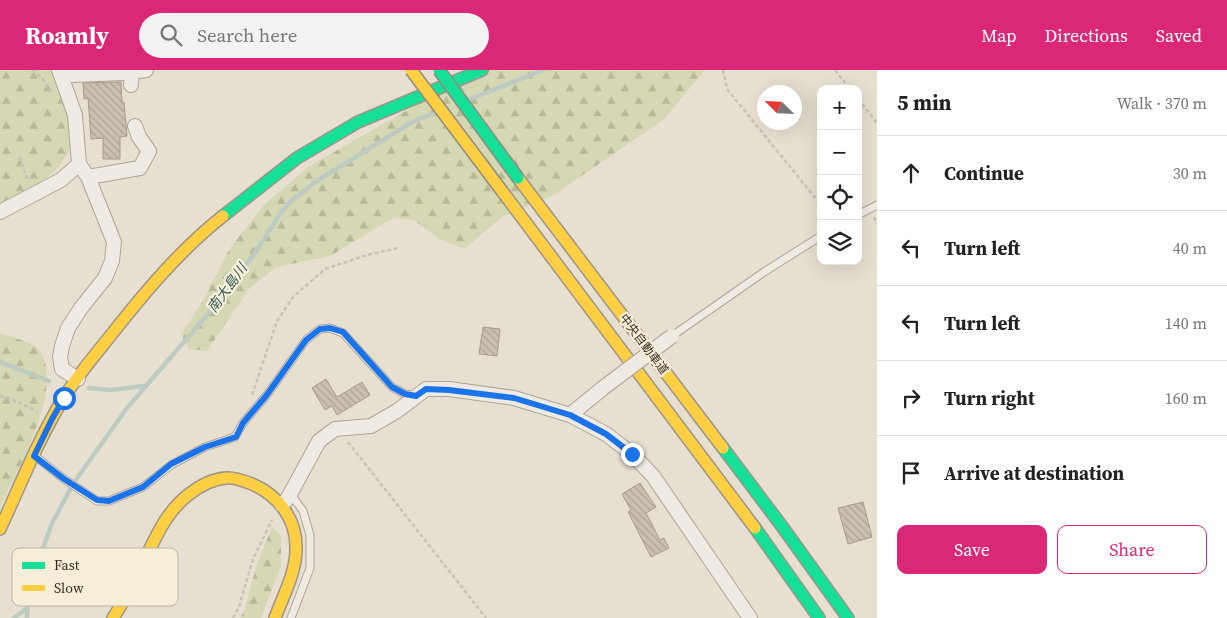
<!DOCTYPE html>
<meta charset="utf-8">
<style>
body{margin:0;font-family:"Source Serif 4","Noto Sans JP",serif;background:#f2f2f2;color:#222}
.controls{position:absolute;right:15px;top:15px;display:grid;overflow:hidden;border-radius:10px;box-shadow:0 5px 20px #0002}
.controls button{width:45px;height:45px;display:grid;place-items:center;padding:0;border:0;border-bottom:1px solid #e0e0e0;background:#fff;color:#222;font:25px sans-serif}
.compass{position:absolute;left:757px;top:15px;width:45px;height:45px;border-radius:50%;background:#fff;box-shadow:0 5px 20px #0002;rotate:294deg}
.stop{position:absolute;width:15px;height:15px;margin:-11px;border:4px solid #1a73e8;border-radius:50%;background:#fff}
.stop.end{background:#1a73e8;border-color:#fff;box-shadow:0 1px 5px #0008}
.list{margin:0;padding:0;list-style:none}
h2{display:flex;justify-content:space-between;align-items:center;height:65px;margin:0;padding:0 20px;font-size:21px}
h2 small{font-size:16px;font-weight:400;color:#767676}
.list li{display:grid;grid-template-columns:32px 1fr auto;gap:15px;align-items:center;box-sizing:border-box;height:75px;padding:0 20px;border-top:1px solid #e0e0e0}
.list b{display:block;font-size:19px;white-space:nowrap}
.list em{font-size:16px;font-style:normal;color:#767676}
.actions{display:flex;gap:10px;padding:15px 20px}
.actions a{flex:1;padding:11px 0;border:1px solid #db2777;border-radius:10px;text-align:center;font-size:18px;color:#db2777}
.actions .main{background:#db2777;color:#fff}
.icon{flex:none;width:28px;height:28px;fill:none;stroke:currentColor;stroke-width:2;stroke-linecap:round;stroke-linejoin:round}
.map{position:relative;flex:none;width:877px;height:548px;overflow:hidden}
header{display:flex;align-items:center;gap:30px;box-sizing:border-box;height:70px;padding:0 25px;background:#db2777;color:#fff}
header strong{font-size:24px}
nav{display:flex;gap:28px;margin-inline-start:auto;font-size:18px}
.search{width:350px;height:45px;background:#f2f2f2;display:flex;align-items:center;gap:12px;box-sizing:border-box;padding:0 18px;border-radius:28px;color:#767676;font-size:19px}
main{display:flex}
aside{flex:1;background:#fff}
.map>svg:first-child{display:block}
</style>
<header>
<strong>Roamly</strong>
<div class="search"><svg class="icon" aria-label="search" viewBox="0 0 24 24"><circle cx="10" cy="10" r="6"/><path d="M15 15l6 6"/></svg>Search here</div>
<nav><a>Map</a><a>Directions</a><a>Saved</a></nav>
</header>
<main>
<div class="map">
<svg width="877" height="548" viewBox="0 0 877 548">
<defs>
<pattern id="forest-firs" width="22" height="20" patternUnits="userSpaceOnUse" patternTransform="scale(1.25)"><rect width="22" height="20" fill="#d6d7b3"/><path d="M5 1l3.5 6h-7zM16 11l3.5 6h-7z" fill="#b9b99a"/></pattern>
<pattern id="building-back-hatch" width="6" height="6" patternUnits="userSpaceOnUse" patternTransform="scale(1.25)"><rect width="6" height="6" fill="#cbbfb2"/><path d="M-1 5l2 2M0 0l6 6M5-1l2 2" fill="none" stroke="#afa499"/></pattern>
</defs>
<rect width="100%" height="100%" fill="#e7e0d1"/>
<path fill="url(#forest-firs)" d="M0 0H51L65 36 73 75 59 97 44 111 0 133Z
M477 0H705L664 49 554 125 502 147 464 179 439 169 414 150 393 148 330 186 276 197 249 219 207 281 189 279 181 264 201 234 230 178 265 134 308 97Z
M0 263C9 265 29 272 36 277 70 309 16 404 0 437Z
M272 457 281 466V496L261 548H240L244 541 256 497Z"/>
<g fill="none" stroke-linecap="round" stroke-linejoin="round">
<path stroke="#bcccc2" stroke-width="4.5" d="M470 29 543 0
M0 292 49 311
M89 318 110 320 145 316
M14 548 27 538
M27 548 28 520 52 453 75 411 127 338 208 244 255 183 280 144 290 132 315 112 414 51 435 43"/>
</g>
<path fill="url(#building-back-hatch)" stroke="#a89c90" d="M121 12 122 32H124L127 66 120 67V89H103V68L91 69 88 28 84 29 83 13Z
M483 257 500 259 497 286 479 284Z
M326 309 337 327 362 312 370 325 337 345 332 336 325 340 312 318Z
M640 413 656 437 646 443 660 470 664 468 669 478 651 487 628 442 631 440 622 424Z
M863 432 872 467 848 474 838 438Z"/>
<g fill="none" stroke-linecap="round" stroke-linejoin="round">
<g stroke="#ada599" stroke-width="9">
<path id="lane" d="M858 145 877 135
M672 266 764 202 821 166
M35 386 64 409 97 431H109L143 417 171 395 205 377 235 367 243 353 266 326 306 270 320 259 330 258 343 263 392 317 405 324 415 326
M290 423 303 441 310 465V498L291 548"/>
</g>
<g stroke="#ada599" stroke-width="16">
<path id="street" d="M59 0 75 45 79 94 88 107 114 172 112 191 105 208 81 238 68 258 62 276 60 287 62 299 78 309
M67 0 72 5 123 3 146 0
M131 15 132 2
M88 107 140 98 149 81 139 67 135 56
M0 142 61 110 79 94
M570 345 603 318
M282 435 288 428 319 371 335 359 371 356 397 341 426 319H449L514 328 570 345 606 364 632 384 653 406 750 548"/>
</g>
<g stroke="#9c958a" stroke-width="14">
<path id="fast" d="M223 146 297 88 358 52 482 0
M723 378 781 455 848 548
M755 458 819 548"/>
</g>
<g stroke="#9c958a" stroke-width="14">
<path id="slow" d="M518 108 723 378
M502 121 755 458
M0 459C20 416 38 370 63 329 77 306 95 285 111 265 145 222 180 180 223 146
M113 548C125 530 134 511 144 491 156 467 166 442 188 425 198 417 212 409 226 408 234 407 244 411 252 414 278 425 297 449 296 479 296 503 283 526 275 548"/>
</g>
<path stroke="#c8c2b9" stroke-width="2.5" stroke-dasharray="4 2.5" stroke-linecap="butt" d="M32 0 42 8 50 22
M723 0 727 19 821 135
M835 0 850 19
M858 29 877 53
M19 87 28 110V112
M874 147 877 154
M252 325 277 251 293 227 325 199 367 185 398 178
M0 326 11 329 37 341
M348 372 486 548
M233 548 239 537 253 489 272 450"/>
<use href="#lane" stroke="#efebe3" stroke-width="7"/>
<use href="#street" stroke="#efebe3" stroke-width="14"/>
<use href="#fast" stroke="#16e098" stroke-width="11"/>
<use href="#slow" stroke="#ffcf43" stroke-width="11"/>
<g stroke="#ada599" stroke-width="16" stroke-linecap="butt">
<path id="street-bridge" d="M603 318 672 266"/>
</g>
<g stroke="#928b80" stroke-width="14" stroke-linecap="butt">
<path id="fast-bridge" d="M439 0 518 108"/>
</g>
<g stroke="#928b80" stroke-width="14" stroke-linecap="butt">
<path id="slow-bridge" d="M411 0 502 121"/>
</g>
<use href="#street-bridge" stroke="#efebe3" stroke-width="14"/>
<use href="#fast-bridge" stroke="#16e098" stroke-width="11"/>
<use href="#slow-bridge" stroke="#ffcf43" stroke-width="11"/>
</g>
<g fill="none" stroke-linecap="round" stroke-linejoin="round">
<path stroke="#1a73e8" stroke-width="6" d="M64 328 52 349 34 386 64 409 97 430 109 431 143 417 171 394 205 377 236 367 243 353 266 326 306 270 320 259 330 258 343 262 392 317 405 324 416 326 426 319 449 320 514 328 570 345 606 364 632 384"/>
</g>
<g text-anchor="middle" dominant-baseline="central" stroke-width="4.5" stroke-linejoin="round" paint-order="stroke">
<g font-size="12" fill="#3d2e20" stroke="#f7eed8">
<text transform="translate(644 274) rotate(53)">中央自動車道</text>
</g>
<g font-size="14" font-style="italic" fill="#2f5d5a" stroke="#f7eed8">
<text transform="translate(227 218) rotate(-54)">南大島川</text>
</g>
</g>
<rect x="12" y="478" width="166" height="58" rx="8" fill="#f7eed8" stroke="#bfb4a1" stroke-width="1"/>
<rect x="22" y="492" width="23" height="7" fill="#16e098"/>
<rect x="22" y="515" width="23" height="6" fill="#ffcf43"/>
<g font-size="14" fill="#3d2e20">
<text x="54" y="500">Fast</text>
<text x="54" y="523">Slow</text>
</g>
</svg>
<div class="controls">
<button>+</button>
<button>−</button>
<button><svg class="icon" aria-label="locate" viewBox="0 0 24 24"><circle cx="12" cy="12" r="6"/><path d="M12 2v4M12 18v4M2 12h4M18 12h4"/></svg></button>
<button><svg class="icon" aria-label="layers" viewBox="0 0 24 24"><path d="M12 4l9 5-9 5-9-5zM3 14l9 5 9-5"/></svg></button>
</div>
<svg class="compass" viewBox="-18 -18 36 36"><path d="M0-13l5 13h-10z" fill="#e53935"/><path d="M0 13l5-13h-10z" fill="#767676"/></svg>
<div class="stop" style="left:64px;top:328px"></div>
<div class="stop end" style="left:632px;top:384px"></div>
</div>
<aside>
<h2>5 min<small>Walk · 370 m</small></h2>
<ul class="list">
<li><svg class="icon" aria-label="ahead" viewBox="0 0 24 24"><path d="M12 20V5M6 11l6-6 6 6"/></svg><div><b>Continue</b></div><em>30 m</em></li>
<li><svg class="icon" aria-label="left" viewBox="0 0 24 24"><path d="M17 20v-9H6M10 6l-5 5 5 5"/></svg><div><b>Turn left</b></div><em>40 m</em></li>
<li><svg class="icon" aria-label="left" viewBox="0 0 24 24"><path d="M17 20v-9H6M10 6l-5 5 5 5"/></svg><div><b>Turn left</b></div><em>140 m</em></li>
<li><svg class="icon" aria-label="right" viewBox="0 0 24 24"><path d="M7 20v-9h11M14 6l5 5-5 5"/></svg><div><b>Turn right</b></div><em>160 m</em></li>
<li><svg class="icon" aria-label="arrive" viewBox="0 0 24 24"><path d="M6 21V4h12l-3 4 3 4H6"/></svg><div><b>Arrive at destination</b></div></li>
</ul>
<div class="actions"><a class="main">Save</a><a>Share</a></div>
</aside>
</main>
